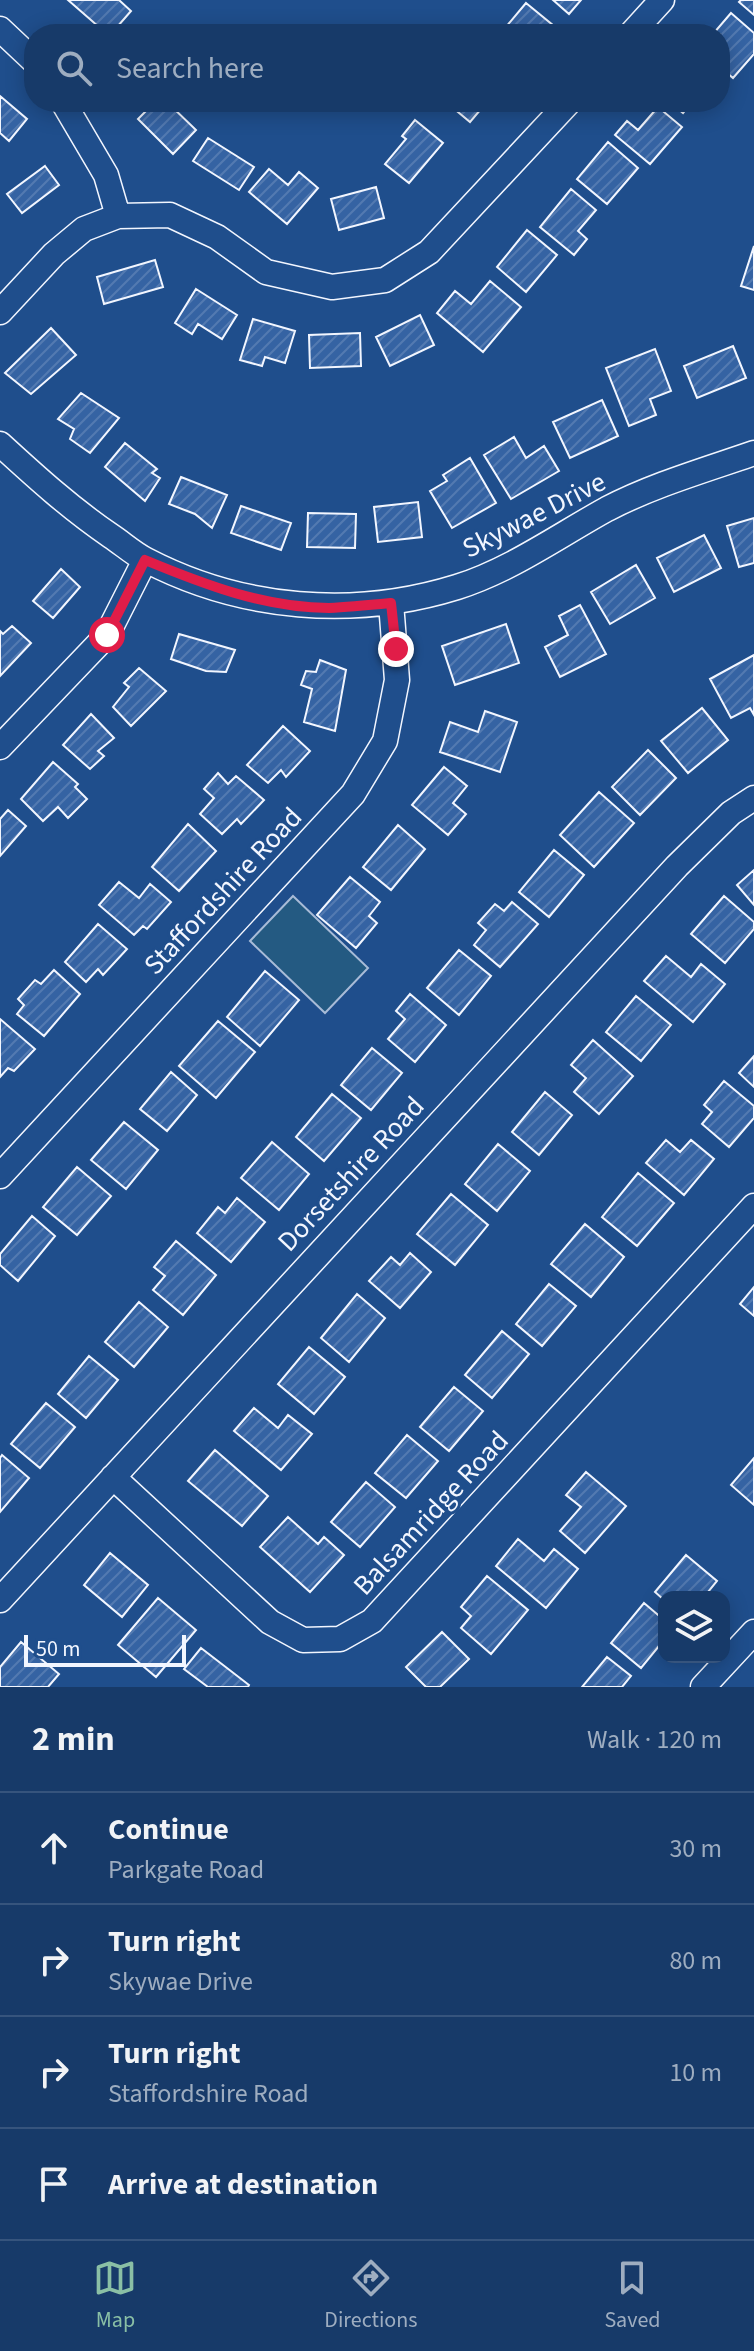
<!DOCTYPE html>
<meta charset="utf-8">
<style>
body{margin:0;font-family:"Source Sans 3",sans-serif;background:#244571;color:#f1f3f6}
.controls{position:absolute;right:24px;bottom:24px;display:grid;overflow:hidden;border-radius:16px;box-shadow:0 4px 20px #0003}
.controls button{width:72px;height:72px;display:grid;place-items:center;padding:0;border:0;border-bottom:2px solid #36547d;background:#173a69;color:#f1f3f6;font:40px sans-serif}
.scale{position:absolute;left:24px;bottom:20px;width:162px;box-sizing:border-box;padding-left:8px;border:4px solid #f2f6ff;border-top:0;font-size:22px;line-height:28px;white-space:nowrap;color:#f2f6ff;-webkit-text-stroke:6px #1f4e8c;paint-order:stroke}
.stop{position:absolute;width:24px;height:24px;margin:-18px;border:6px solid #e11d48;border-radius:50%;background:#fff}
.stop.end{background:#e11d48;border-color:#fff;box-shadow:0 2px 8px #0008}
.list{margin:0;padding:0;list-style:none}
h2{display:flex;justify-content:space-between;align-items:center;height:104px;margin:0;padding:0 32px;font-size:34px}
h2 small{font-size:26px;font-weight:400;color:#9eadc0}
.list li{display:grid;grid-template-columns:52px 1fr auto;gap:24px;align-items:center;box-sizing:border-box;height:112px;padding:0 32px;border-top:2px solid #36547d}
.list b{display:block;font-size:30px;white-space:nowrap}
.list p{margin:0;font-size:26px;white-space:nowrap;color:#9eadc0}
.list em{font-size:26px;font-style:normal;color:#9eadc0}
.icon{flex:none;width:44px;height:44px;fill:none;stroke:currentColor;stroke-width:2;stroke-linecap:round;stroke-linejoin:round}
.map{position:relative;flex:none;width:754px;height:1687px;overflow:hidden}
.search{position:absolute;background:#173a69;box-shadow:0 4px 20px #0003;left:24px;right:24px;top:24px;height:88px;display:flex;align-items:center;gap:20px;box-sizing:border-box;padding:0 28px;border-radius:32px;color:#9eadc0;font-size:30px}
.sheet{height:552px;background:#173a69}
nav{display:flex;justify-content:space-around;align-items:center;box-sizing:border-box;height:112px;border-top:2px solid #36547d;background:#173a69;font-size:22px;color:#9eadc0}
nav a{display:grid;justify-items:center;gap:4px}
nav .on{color:#8abfa5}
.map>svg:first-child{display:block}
</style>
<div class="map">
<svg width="754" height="1687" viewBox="0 0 754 1687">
<defs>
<pattern id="building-hatch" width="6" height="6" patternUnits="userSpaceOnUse" patternTransform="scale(2)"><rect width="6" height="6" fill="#3563a3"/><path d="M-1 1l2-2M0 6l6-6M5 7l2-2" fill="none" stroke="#537ab1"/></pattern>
</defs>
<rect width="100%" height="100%" fill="#1f4e8c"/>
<path fill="#245a82" stroke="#a8bbd7" stroke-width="2" d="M293 896 368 968 325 1013 250 941Z"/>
<path fill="url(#building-hatch)" stroke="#f2f6ff" stroke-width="2" d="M68 0H119L131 11 111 34H107Z
M553 0H581L569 14Z
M741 0H754V15L739 2Z
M526 3 554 26 548 34H500Z
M731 13 754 33V54L733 78 720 67V34H713Z
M0 96 27 119 9 141 0 133Z
M155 102H167L196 130 173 154 138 119Z
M446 102H487L470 122Z
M670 102H692L683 113Z
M658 107 682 127 650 164 615 135 627 121 638 130Z
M415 120 443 143 409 183 385 164 406 139 402 136Z
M208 138 254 167 239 190 193 161Z
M608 142 638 168 607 204 577 179Z
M45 166 59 185 22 213 7 194Z
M269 169 288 185 299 172 318 188 287 224 249 192Z
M376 187 384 218 339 230 331 199Z
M571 189 596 210 578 231 587 239 574 255 540 227Z
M527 230 557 255 526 292 497 267Z
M754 246V290L741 286Z
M155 260 163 287 104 304 97 277Z
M490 281 521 307 483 352 437 313 455 291 471 304Z
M196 289 237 315 222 339 198 324 192 334 175 323Z
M420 315 434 345 390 366 376 337Z
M253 319 295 331 285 363 265 357 262 366 240 360Z
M51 328 76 355 31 394 5 373Z
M360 333 361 366 310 368 309 335Z
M733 346 746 378 697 398 684 366Z
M655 349 671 391 650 399 656 415 629 426 606 368Z
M81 393 119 418 90 453 70 439 74 429 58 419Z
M602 400 618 436 570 458 553 422Z
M514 437 526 458 544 446 559 471 511 499 484 455Z
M125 443 157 469 152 473 160 478 145 501 105 467Z
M470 458 496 503 452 528 430 491 447 481 443 475Z
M181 477 227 495 212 528 195 514 169 504Z
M418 502 422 537 378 542 374 507Z
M241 506 291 523 281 550 231 533Z
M308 513 356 514 355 548 307 547Z
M754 518V563L739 567 727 526Z
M704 535 721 568 674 592 657 558Z
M636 565 655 598 610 624 591 592Z
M61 569 80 587 53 618 33 601Z
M580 605 606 654 560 677 545 647 568 635 559 616Z
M506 624 519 663 455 685 442 646Z
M12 626 31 643 0 676V631L3 634Z
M179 634 235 650 226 672 206 671 171 659Z
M754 655V715L750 708 731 718 710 679Z
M320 660 346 670 335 731 304 722 312 689 301 685 306 671 316 672Z
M139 668 166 691 131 726 113 707 129 687 124 683Z
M702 708 728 740 688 773 661 741Z
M485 711 517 722 500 772 440 752 450 722 478 732Z
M91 714 114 738 98 751 104 756 90 769 63 745Z
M283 726 310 751 286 777 281 770 268 783 247 765Z
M648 750 676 778 640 815 612 787Z
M53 762 78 784 75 787 87 799 68 818 58 807 43 821 21 799Z
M444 767 467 786 453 803 466 814 448 835 412 805Z
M218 773 228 784 236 776 264 800 241 824 237 819 222 834 200 814 214 798 204 789Z
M599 792 634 823 594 867 560 835Z
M8 810 26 826 0 856V819Z
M188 824 216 851 179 891 152 867Z
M398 825 425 849 391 890 363 867Z
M554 850 584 875 549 917 519 892Z
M754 870V905L737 885Z
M350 877 380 902 369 916 377 923 356 948 317 915Z
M119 882 139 898 150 884 171 902 147 929 143 926 134 935 99 905Z
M724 896 754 922V929L725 963 691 934Z
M512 902 538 924 500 967 474 945 486 930 478 923 495 904 504 911Z
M98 924 127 949 103 975 98 969 86 982 65 962Z
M459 950 491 976 459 1015 427 988Z
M666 956 691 977 701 964 725 984 693 1022 644 981Z
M54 970 80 994 44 1036 17 1014 24 1005 18 999 35 980 41 984Z
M265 971 299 1000 260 1046 227 1017Z
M410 994 446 1025 415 1062 388 1039 405 1019 396 1011Z
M636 996 671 1025 641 1061 606 1032Z
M0 1019 35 1049 14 1071 8 1068 0 1077Z
M218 1021 255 1052 216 1098 179 1066Z
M593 1040 633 1076 599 1114 574 1092 586 1078 571 1065Z
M372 1048 402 1073 371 1110 341 1085Z
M754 1056V1087L739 1073Z
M171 1072 197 1095 167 1131 140 1109Z
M724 1081 754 1106V1118L729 1147 702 1124 712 1112 704 1105Z
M545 1092 572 1115 539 1155 512 1132Z
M332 1094 361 1118 324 1161 296 1137Z
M124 1122 158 1150 126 1189 91 1160Z
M666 1140 680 1152 691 1140 714 1159 684 1195 646 1163Z
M272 1142 309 1174 279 1210 241 1178Z
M498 1144 530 1171 497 1211 465 1184Z
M77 1167 111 1196 77 1235 43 1207Z
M638 1173 674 1203 637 1246 602 1217Z
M451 1194 488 1225 455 1265 417 1234Z
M237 1198 265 1222 231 1262 197 1233 218 1207 225 1213Z
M32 1216 55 1236 18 1281 0 1265V1254Z
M585 1224 624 1257 591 1297 551 1264Z
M176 1241 216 1275 183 1315 153 1290 165 1276 154 1267Z
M410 1253 431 1272 400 1308 369 1281 391 1257 400 1265Z
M549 1284 576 1306 542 1346 516 1324Z
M754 1287V1316L740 1304Z
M357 1294 385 1318 349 1362 321 1338Z
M139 1302 168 1327 134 1367 105 1342Z
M502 1331 529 1354 492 1398 465 1375Z
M309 1347 345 1377 314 1414 278 1384Z
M89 1356 118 1380 86 1418 58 1394Z
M454 1387 483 1411 449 1451 420 1427Z
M46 1403 75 1427 40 1468 11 1444Z
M254 1408 278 1428 288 1415 312 1434 281 1470 234 1431Z
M407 1435 438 1461 406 1498 375 1473Z
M215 1450 268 1496 242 1526 188 1481Z
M2 1455 29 1478 0 1512V1458Z
M754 1458V1505L731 1485Z
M586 1472 626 1506 585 1553 560 1531 581 1507 566 1495Z
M366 1482 395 1507 360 1547 331 1522Z
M288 1517 318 1544 324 1537 344 1555 310 1592 260 1547Z
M518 1539 544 1561 554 1549 578 1569 546 1608 496 1566Z
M110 1553 148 1585 122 1617 84 1585Z
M686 1555 717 1581 704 1597H664V1600L655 1592Z
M487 1576 528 1610 491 1654 461 1628 471 1616 461 1607Z
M158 1598 196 1630 156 1677 118 1645Z
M644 1603 664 1620V1640L641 1668 611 1643Z
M442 1632 469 1659 440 1687H426L406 1667Z
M21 1642 59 1674 48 1687H0V1667Z
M201 1648 249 1685 248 1687H208L184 1669Z
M607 1657 631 1676 622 1687H582Z"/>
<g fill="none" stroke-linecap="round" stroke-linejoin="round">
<g stroke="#f2f6ff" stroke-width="27">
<path id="minor" d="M0 29 34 61
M631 34 662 0
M63 102 106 175 118 216
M0 312 54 254 84 229 118 216 170 215 217 237 266 272 332 287 385 280 429 252 569 102
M0 444C36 477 70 508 111 536 123 544 134 554 146 560 242 610 354 619 457 587 511 570 558 536 607 509 653 485 705 470 754 453
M0 747 107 635 145 560
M0 1176 353 794 385 741 397 680 391 603
M113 1477 270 1622 303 1640 340 1639 372 1621 754 1206
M0 1600 677 866 731 813 754 798
M703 1687 754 1632"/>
</g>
<use href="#minor" stroke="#1f4e8c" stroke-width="24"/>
</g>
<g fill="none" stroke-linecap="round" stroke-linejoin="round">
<path stroke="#e11d48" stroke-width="10" d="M107 635 145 560C203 584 265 608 329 608 349 607 370 605 391 603L396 649"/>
</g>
<g text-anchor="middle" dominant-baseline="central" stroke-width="6" stroke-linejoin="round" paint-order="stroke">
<g font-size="28" fill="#f2f6ff" stroke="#1f4e8c">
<text transform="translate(534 515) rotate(-27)">Skywae Drive</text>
<text transform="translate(223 891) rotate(-47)">Staffordshire Road</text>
<text transform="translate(351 1174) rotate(-47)">Dorsetshire Road</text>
<text transform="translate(431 1513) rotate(-47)">Balsamridge Road</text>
</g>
</g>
</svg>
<div class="controls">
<button><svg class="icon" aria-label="layers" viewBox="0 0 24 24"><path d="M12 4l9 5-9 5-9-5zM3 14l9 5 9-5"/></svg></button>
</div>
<div class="scale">50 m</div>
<div class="stop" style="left:107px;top:635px"></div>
<div class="stop end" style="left:396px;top:649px"></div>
<div class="search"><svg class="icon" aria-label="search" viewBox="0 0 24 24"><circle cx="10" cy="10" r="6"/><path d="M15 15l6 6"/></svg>Search here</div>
</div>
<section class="sheet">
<h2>2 min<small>Walk · 120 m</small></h2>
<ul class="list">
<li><svg class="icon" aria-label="ahead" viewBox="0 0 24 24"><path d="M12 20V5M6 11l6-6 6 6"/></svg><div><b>Continue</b><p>Parkgate Road</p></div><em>30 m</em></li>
<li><svg class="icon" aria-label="right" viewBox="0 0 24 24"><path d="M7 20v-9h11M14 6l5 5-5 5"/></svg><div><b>Turn right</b><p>Skywae Drive</p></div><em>80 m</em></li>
<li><svg class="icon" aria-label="right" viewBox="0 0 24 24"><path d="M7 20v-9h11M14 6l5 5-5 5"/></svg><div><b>Turn right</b><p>Staffordshire Road</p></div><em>10 m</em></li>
<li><svg class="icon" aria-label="arrive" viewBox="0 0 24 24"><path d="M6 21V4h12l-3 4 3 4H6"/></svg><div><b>Arrive at destination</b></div></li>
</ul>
</section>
<nav>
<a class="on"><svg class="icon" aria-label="map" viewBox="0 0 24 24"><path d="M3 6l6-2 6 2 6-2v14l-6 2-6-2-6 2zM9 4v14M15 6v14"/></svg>Map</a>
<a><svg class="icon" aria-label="directions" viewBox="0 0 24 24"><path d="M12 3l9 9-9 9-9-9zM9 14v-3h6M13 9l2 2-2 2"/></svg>Directions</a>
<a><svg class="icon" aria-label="saved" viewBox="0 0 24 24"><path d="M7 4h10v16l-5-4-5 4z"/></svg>Saved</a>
</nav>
